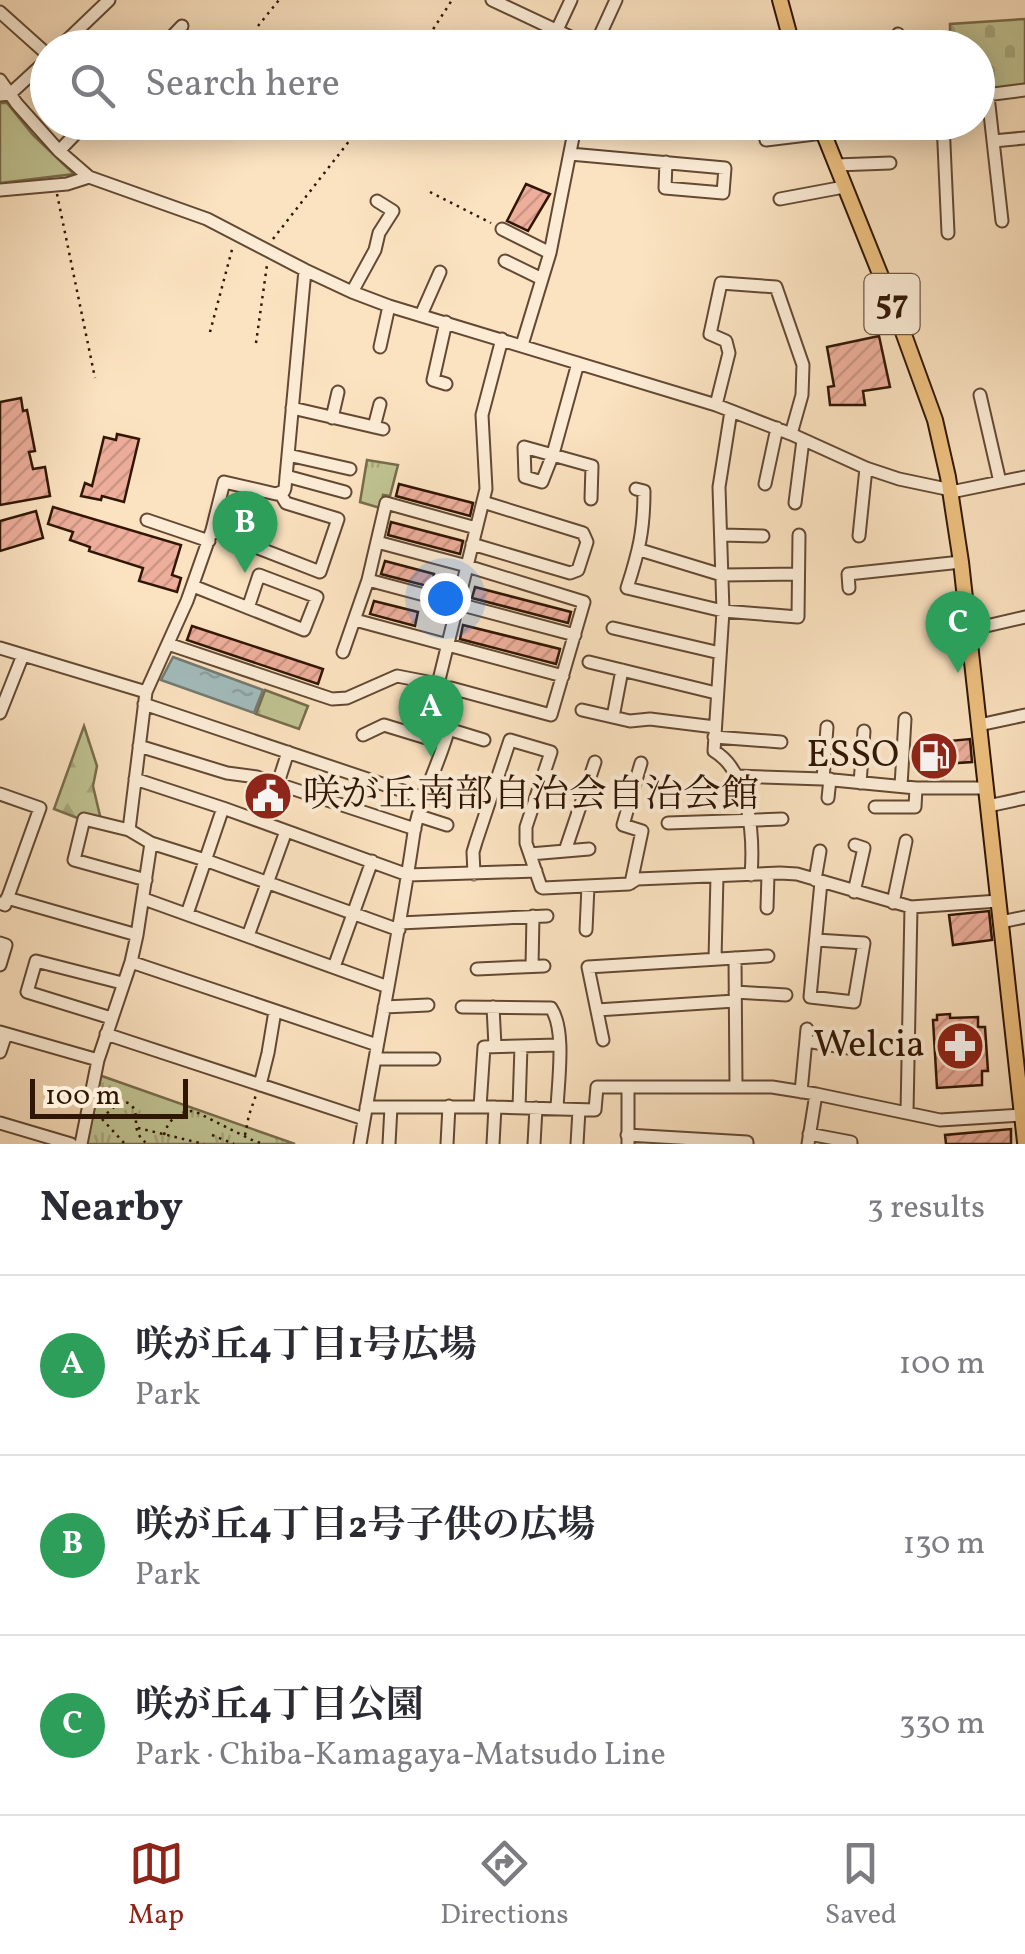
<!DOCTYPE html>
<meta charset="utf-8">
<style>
body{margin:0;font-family:Vollkorn,"Noto Serif JP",serif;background:#f7f7f7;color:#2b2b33}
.scale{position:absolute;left:30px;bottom:25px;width:158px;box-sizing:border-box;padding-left:10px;border:5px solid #301604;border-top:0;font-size:28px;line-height:35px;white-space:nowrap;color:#301604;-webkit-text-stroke:8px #fcecd6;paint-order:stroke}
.you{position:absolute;left:445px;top:598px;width:35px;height:35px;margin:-25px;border:8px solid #fff;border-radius:50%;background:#1a73e8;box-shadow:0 0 0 15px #1a73e833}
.badge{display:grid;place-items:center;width:65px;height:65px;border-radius:50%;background:#8f2418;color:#fff;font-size:32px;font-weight:700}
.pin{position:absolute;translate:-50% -82px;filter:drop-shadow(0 2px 5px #0008)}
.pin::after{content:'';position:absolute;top:52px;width:35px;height:30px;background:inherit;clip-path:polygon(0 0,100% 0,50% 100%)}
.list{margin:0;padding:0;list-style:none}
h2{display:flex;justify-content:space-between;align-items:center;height:130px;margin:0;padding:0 40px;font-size:42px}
h2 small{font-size:32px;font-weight:400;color:#7c7c81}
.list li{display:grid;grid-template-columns:65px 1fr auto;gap:30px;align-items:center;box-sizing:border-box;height:180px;padding:0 40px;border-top:2px solid #e1e1e2}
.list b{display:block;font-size:38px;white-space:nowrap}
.list p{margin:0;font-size:32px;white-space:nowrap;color:#7c7c81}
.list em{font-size:32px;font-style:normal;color:#7c7c81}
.icon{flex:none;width:55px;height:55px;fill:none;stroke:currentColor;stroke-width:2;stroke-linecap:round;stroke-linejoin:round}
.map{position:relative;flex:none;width:1025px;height:1144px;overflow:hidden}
.search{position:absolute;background:#fff;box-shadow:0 5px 25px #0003;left:30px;right:30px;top:30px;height:110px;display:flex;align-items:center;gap:25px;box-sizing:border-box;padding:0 35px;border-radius:55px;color:#7c7c81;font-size:38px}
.sheet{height:670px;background:#fff}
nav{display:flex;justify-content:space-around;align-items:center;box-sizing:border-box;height:140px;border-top:2px solid #e1e1e2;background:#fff;font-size:28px;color:#7c7c81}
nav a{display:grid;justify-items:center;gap:5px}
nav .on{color:#8f2418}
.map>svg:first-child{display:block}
</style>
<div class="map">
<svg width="1025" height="1144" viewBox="0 0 1025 1144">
<defs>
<pattern id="forest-firs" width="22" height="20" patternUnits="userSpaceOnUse" patternTransform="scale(2.5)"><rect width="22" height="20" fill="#c0c392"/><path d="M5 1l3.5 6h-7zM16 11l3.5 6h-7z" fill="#a5a77c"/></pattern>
<pattern id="cemetery-stones" width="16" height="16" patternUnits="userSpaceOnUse" patternTransform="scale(2.5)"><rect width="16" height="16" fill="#c0c392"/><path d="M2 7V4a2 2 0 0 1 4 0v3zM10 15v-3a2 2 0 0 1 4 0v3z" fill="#a5a77c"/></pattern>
<pattern id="park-tufts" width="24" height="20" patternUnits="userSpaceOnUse" patternTransform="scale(2.5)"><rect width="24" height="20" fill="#c0c392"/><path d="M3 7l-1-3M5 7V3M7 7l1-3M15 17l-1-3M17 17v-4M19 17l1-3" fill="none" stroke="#a5a77c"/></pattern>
<pattern id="water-ripples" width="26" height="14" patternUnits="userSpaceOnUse" patternTransform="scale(2.5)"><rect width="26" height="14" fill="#a2bcbc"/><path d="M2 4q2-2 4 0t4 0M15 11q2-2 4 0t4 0" fill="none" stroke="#8ca1a0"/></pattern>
<pattern id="building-hatch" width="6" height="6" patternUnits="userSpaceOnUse" patternTransform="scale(2.5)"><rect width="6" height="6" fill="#edae9b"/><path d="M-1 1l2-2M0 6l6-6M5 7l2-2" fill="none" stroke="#cc9584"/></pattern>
</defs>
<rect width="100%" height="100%" fill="#fbe2c0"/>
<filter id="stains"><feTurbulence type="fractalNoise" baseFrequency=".002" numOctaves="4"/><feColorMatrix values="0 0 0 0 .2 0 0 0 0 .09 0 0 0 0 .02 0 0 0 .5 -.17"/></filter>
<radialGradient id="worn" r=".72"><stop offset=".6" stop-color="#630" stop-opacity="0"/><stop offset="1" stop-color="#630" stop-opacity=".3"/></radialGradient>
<path fill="#c0c392" stroke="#786c4b" stroke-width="2.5" d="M0 103H7L33 135 74 174 0 183Z"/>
<path fill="url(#forest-firs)" stroke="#786c4b" stroke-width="2.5" d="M84 726 97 766 93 786 101 820 80 819 54 809Z"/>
<path fill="url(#cemetery-stones)" stroke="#786c4b" stroke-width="2.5" d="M1025 19V88L982 92 980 67H978V48L950 47V24Z"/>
<path fill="url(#park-tufts)" stroke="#786c4b" stroke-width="2.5" d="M367 460 398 465 390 496 383 495 380 508 360 502Z
M265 690 308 706 299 729 256 714Z
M99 1075 295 1144H84Z"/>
<path fill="url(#water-ripples)" stroke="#747a72" stroke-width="2.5" d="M173 657 263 690 254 713 161 680Z"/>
<path fill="url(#building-hatch)" stroke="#301604" stroke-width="2.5" d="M526 184 550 194 528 231 507 221Z
M879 336 890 387 863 391 865 405H830L828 387 834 386 827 347Z
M21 398 23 411 27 410 35 451 29 452 33 469 45 467 50 496 0 505V402Z
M117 434 139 439 124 502 102 496 101 500 81 496 85 483 92 486 104 437 116 440Z
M399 484 473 503 470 516 396 496Z
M53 507 181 545 172 575 181 578 177 592 139 581 143 568 89 551 90 547 70 540 73 532 48 524Z
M36 511 43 538 0 551V521Z
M391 522 463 541 460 554 388 535Z
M385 561 434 574 431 587 381 574Z
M475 587 571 612 568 623 472 598Z
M374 601 418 612 415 626 370 614Z
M463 625 560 649 556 664 460 639Z
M192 626 323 669 318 684 187 640Z
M970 739 972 762 943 764V778H933L928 743Z
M989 911 992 940 953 945 949 915Z
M950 1014V1018L978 1017V1027H985L988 1071H982V1085L937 1088 933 1020H937V1015Z
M1011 1129V1144H946L945 1135Z"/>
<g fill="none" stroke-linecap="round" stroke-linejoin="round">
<g stroke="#634933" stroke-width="15">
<path id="minor" d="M492 0 594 48
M0 12 48 55
M557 30 571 0
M59 48 109 0
M161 48 182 26
M594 48 616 0
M895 48 898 34
M0 80 17 104 59 151 89 177 207 219 305 270 352 292 389 306 716 405 791 434 866 468 899 479 956 491 1025 477
M0 95 10 94 48 59
M978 96 1025 90
M988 96 1002 221
M943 122 948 233
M766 140 823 133
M993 141 1025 138
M59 151 87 122
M570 154 725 168 723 193 665 188 666 162
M836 165 890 163
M0 190 67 184 89 177
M780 199 844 187
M502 229 550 253
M505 261 542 279
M305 270 285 488 284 491 276 494 224 482 212 530 187 601 146 692 129 830 151 843 205 860 399 930
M352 292 375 250 379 233 393 211 377 201
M421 315 440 272
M446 322 433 380 446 384
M522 345 550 253 576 122
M380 347 389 306
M578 363 553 454 542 482 525 477 524 447 592 466 591 499
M980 395 1000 482
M716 405 729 353 726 341 710 334 721 283 776 287 803 365 802 395 791 434
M292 408 383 429
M731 411 719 487 723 611 714 751C750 772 754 838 751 875
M332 418 338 392
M374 427 380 404
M288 455 350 469
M286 476 345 492
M765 484 777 428
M636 489 644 491C644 530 639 551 627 588L723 611 798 617 799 535
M795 503 803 440
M147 520 209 541
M212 530 320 572 338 519 286 503 280 493
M721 535 763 536
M859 536 866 468
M377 542 467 566 584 602 551 715 451 688
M472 544 570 573 578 570 587 542 583 533 483 502
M640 550 722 575 798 574
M368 580 575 635
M193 586 304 630 317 597 259 575 248 608
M849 588 848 574 961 562
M355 620 563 676
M613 628 720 653
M969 630 1025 617
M168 644 332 699 347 698 397 676 438 684 453 691C456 740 419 790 413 839 398 941 377 1042 360 1144
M0 648 146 692
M343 652 368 580 386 503 476 528
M589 662 716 693
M438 684 486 489 482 415 502 339
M144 704 424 798
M582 710 630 721 650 719 715 727
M0 713 23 655
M613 717 622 670
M979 725 1025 715
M448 729 484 740
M363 735 384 725 443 743
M714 737 781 742
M139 746 227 773 257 777 415 829
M736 776 823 779 916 788H986
M135 779 223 808 408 875 536 871
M823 779 827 727
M278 783 288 752
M860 783 864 731
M901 786 905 719
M0 794 40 808 5 905 0 903
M828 798 830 779
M988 806 1025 798
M875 807H915L916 788
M419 816 447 825
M668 823 782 819
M129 830 84 819 74 860 146 880
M565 851 595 762
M530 854 589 849
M474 874 473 852 476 842 510 740 551 752 526 827V843L541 887 543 888 629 884 637 879 780 873 797 874 911 907 999 901
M815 880 820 851
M631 883 642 831 623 825 641 763
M854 892 864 848 855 845
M7 898 137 935
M144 899 388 987
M893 903 906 841
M767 908 768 874
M187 914 223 808
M1001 922 1025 917
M400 923 547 916
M586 930 588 886
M248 936 286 831
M816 940 864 943 854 1002 810 997 821 882
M0 943 6 945 0 965
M735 958 736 1086
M715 959 717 876
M131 962 377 1045
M532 966 533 916
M334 967 372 861
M477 969 544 966
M735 992 786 995
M384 1007 428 1005
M462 1007 551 1008C566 1030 558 1081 557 1109
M493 1007 495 1046
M597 1010 735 1001
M111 1018 27 992 36 961 122 983
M0 1032 98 1060
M106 1034 364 1119
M603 1040 588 967 768 956
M806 1041 855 1049
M0 1052 6 1034
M375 1059H434
M260 1085 268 1053 275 1011
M628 1087V1144
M801 1092 807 1029
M366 1107H495L595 1110 597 1087H772L816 1094 940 1120 1022 1115
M480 1107 484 1047 559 1045
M519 1108 521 1046
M907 1112 911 907
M0 1123 71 1144
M809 1134 851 1142V1144
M627 1135 747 1142V1144
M81 1144 98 1060 131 962 137 935 151 843
M389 1144 391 1107
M447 1144 449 1106
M493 1144 495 1107
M534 1144 536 1108
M577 1144 579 1110
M808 1144 816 1094"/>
</g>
<g stroke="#301604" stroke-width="18">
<path id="major" d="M780 0 793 48
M819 122 899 321 935 420 948 477 961 562 1025 1142"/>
</g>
<path stroke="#301604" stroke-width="2.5" stroke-dasharray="2.5 5" stroke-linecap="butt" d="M258 26 279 0
M421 48 452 0
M430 192 491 223
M57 194 95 378
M273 239 364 122
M210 332 233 246
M256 343 267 265
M102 1119C109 1110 129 1091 135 1112 137 1118 135 1124 137 1130 140 1138 141 1138 147 1144
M102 1119 125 1144
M138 1128 204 1144
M164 1135C168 1120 178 1111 194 1111L254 1141 264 1144
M212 1135 234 1144
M245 1135 249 1115 256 1095"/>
<use href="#minor" stroke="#fcecd6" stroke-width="11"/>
<use href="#major" stroke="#eec180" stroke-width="14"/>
</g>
<defs>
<g id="fuel-disc" transform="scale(2.5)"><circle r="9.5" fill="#8f2418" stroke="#fcecd6"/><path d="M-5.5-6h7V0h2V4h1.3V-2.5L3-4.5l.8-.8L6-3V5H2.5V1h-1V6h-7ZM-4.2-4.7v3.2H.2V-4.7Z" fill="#fff"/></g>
<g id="civic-disc" transform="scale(2.5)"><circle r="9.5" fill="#8f2418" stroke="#fcecd6"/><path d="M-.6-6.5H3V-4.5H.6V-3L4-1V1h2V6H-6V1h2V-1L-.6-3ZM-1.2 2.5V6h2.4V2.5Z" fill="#fff"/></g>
<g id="pharmacy-disc" transform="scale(2.5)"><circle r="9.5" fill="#8f2418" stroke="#fcecd6"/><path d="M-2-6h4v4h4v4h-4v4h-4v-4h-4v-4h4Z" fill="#fff"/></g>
</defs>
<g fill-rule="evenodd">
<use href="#fuel-disc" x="934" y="756"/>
<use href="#civic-disc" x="268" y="796"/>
<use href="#pharmacy-disc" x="960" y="1046"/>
</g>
<g text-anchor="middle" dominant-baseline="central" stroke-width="8" stroke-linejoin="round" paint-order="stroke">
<rect fill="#fcecd6" stroke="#6d5643" stroke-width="2.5" x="864.5" y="274" width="55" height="60" rx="8"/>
<g font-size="35" font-weight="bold" fill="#301604">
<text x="892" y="304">57</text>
</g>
<g font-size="38" fill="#301604" stroke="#fcecd6" text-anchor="end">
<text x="899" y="756">ESSO</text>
<text x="303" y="796" text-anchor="start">咲が丘南部自治会自治会館</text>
<text x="925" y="1046">Welcia</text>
</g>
</g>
<rect width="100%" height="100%" filter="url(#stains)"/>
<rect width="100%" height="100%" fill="url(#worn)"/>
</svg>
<div class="scale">100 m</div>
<div class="you"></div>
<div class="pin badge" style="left:431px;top:757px;background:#2e9e5b">A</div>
<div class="pin badge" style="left:245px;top:573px;background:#2e9e5b">B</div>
<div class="pin badge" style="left:958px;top:673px;background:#2e9e5b">C</div>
<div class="search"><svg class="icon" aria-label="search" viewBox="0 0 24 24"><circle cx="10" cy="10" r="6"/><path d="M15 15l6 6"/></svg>Search here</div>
</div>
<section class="sheet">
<h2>Nearby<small>3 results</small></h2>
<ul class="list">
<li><span class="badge" style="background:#2e9e5b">A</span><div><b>咲が丘4丁目1号広場</b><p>Park</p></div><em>100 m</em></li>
<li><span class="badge" style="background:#2e9e5b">B</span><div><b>咲が丘4丁目2号子供の広場</b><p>Park</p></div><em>130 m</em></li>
<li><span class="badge" style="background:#2e9e5b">C</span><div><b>咲が丘4丁目公園</b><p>Park · Chiba-Kamagaya-Matsudo Line</p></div><em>330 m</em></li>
</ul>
</section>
<nav>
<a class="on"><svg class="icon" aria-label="map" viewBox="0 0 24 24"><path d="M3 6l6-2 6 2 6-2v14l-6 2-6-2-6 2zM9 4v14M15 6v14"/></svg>Map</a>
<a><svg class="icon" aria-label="directions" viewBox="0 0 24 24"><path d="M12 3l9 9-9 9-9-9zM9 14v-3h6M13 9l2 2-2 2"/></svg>Directions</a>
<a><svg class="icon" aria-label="saved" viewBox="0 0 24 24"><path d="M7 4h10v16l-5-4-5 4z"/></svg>Saved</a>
</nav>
